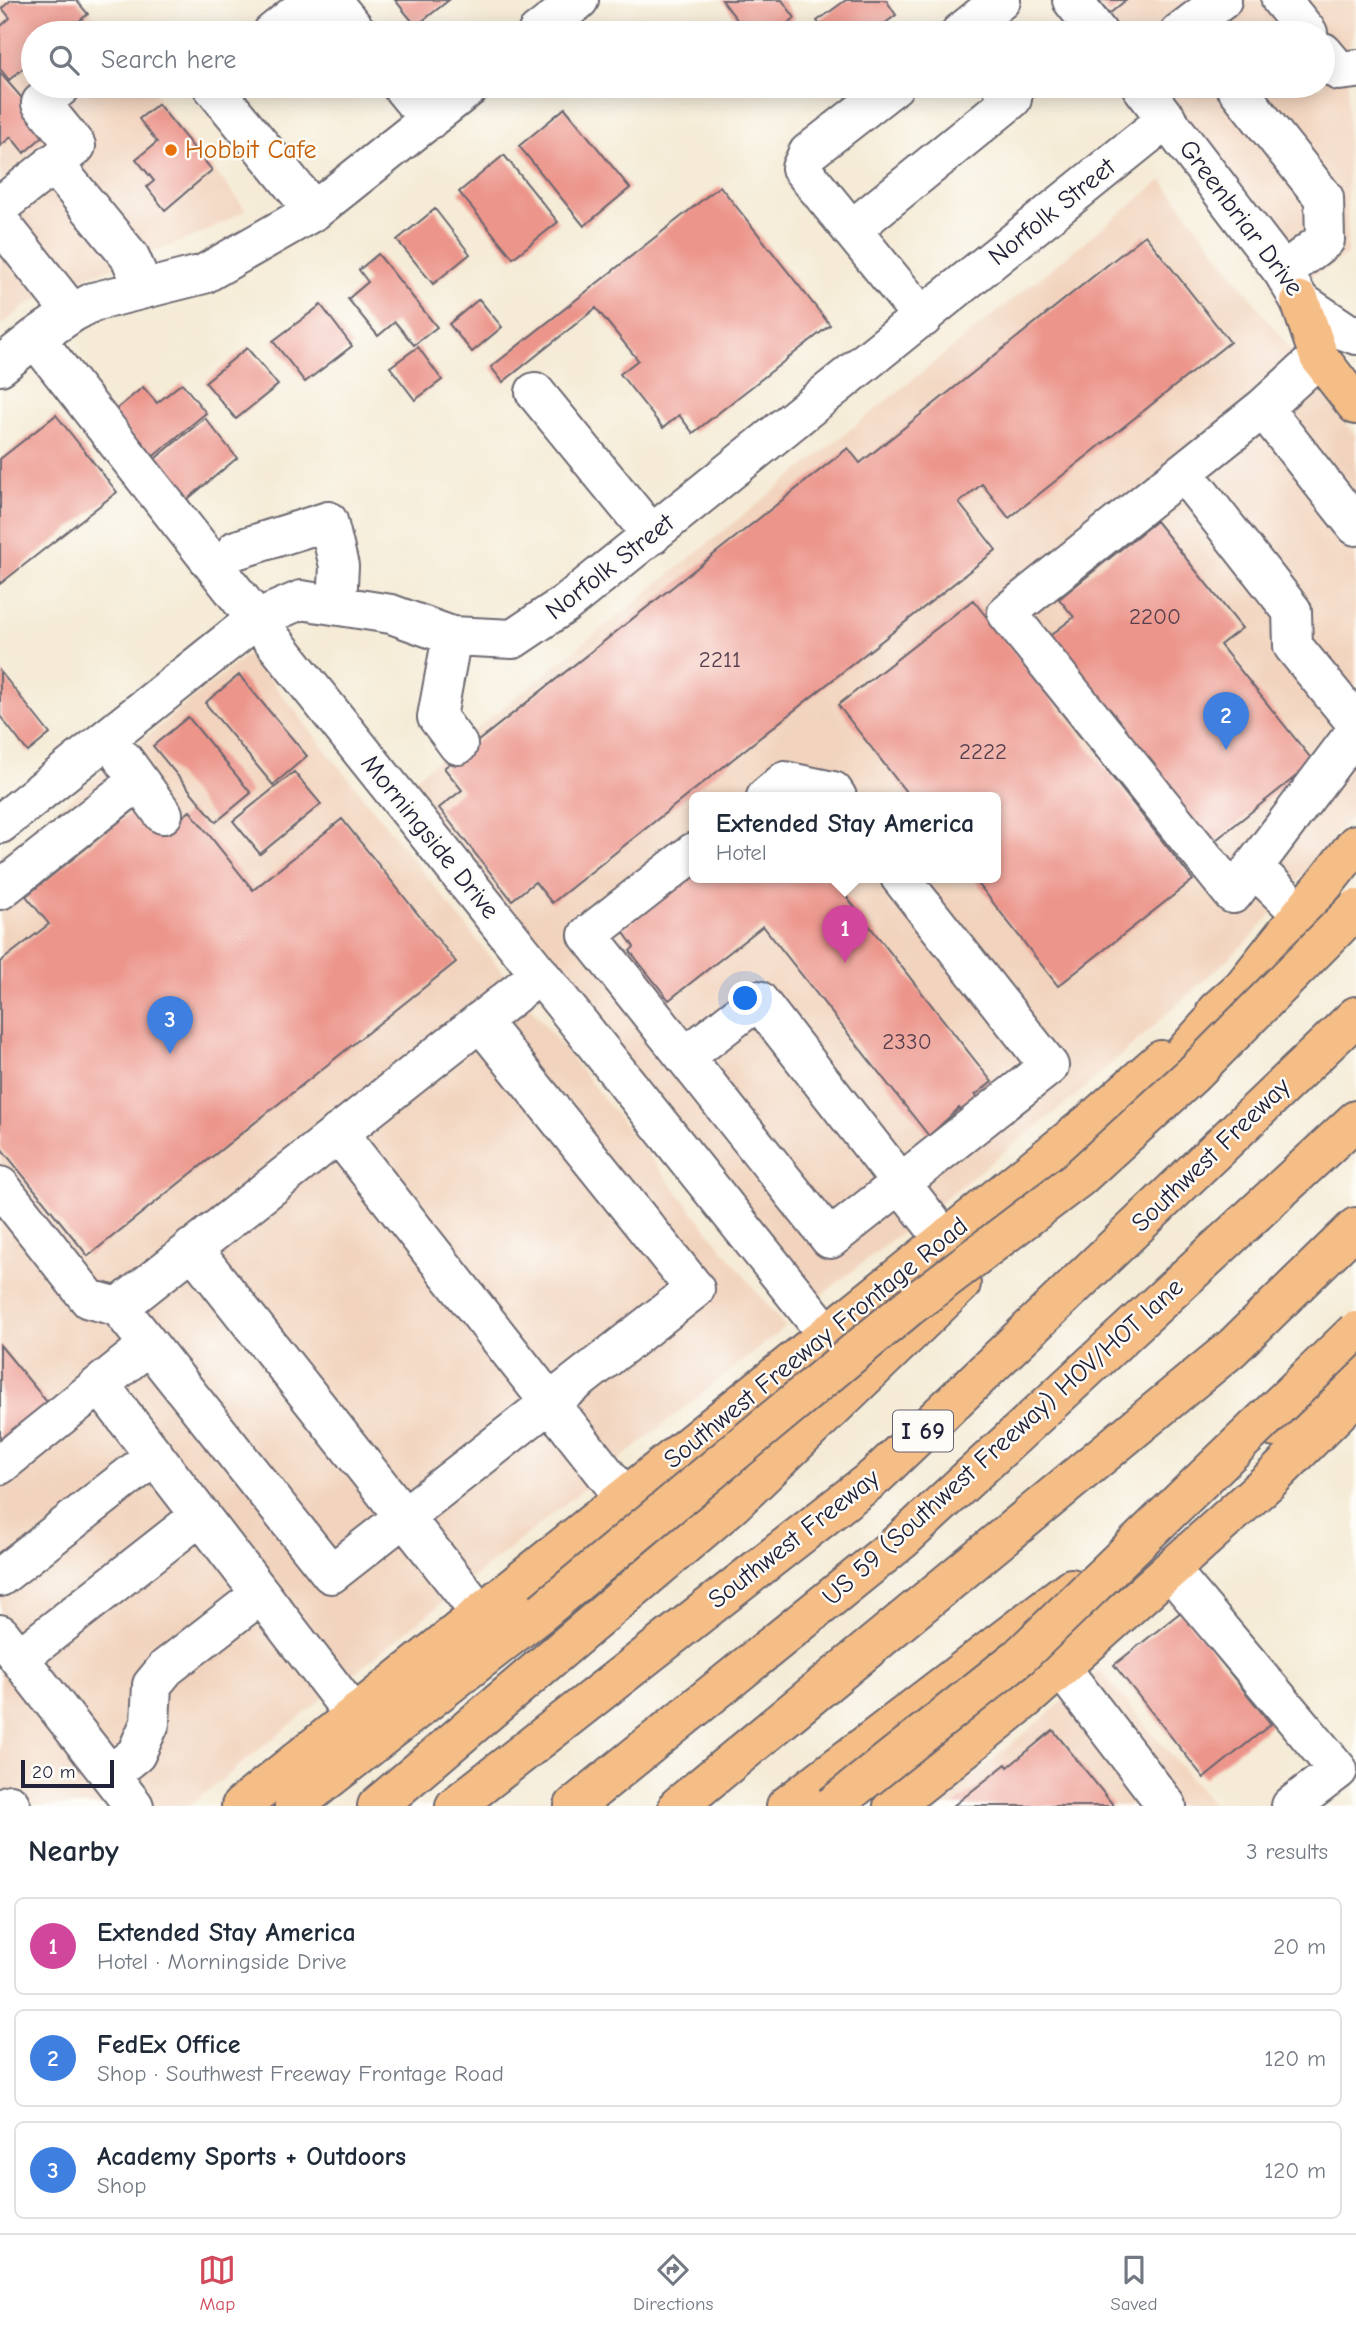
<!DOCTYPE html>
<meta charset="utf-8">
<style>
body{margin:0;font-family:"Comic Neue",sans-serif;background:#f2f2f3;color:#1f2937}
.scale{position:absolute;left:21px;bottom:18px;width:93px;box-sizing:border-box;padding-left:7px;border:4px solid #22223b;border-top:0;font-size:19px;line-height:24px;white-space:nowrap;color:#22223b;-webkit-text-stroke:5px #fdfcf7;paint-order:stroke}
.you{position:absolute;left:746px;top:999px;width:24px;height:24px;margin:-18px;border:5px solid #fff;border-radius:50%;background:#1a73e8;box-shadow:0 0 0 10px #1a73e833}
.badge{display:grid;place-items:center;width:46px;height:46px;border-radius:50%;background:#d1495b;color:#fff;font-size:23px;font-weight:700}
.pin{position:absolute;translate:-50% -58px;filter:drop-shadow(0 2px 4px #0008)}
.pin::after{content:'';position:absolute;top:37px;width:24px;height:21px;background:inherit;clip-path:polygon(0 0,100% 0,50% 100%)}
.popup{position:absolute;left:689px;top:792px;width:312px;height:91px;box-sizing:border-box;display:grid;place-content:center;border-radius:10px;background:#fff;filter:drop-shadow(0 2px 5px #0005);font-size:23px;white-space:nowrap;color:#747a83}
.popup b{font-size:26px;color:#1f2937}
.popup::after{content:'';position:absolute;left:50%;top:100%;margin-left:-14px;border:14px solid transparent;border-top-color:#fff}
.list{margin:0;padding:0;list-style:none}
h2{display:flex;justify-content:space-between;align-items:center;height:91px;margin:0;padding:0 28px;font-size:30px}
h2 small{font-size:23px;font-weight:400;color:#747a83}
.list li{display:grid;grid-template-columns:46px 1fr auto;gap:21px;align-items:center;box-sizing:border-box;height:98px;margin:0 14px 14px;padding:0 14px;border:2px solid #e0e1e3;border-radius:10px}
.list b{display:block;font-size:26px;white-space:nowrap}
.list p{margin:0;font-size:23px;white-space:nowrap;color:#747a83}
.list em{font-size:23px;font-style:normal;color:#747a83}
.icon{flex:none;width:38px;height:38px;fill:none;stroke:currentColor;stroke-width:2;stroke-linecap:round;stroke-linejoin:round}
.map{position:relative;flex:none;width:1356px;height:1806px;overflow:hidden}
.search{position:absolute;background:#fff;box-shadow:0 4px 18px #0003;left:21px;right:21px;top:21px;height:77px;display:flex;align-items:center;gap:18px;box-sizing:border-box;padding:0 24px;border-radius:38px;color:#747a83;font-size:26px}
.sheet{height:427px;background:#fff}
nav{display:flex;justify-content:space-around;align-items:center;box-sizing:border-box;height:98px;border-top:2px solid #e0e1e3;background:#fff;font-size:19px;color:#747a83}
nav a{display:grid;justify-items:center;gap:4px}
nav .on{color:#d1495b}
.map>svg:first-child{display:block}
</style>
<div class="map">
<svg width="1356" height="1806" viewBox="0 0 1356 1806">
<rect width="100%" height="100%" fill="#fdfcf7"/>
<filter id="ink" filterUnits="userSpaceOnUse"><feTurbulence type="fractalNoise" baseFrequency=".0143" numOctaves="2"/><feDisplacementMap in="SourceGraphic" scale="14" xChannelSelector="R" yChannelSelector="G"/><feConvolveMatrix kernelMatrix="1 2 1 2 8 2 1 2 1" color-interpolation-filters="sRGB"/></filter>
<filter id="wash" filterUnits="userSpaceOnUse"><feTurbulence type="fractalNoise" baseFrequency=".00686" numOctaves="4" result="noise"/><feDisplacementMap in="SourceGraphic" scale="28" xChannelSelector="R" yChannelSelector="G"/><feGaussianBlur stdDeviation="1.57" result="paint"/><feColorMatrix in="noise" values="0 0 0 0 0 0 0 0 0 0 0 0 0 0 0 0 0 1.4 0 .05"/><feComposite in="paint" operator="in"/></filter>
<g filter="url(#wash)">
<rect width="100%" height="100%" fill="#f5ebd6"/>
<path fill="#f2d4be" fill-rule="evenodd" d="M0 0H82L107 33H33V86H149L246 210 205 232 142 257 67 284 27 305 0 326Z
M1087 0H1356V18L1348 54 1347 255 1308 278 1155 86H1323V33H1114Z
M1162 180 1356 436V811L1252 937 1078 1094 814 1301 405 786ZM694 797H996V877H694Z
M249 653 785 1327 189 1806H0V856Z
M1100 1670 1213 1806H937Z"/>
<g id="blocks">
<path fill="#ec958b" d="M11 0H76L88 14 64 33H33V60L9 80 0 69V27L10 18 2 8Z
M395 0H449L416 26Z
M722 0H782L795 18 774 33H747Z
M846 0H886L896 15 872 33H826L817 21Z
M1098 0H1126L1109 14Z
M0 73 50 130 24 153 11 137 0 146Z
M158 104 212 170 165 210 147 187 154 181 136 159 157 142 139 119Z
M565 108 630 188 584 226 519 146Z
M504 155 558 222 513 258 459 192Z
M720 186 830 325 693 433 679 415 663 428 620 374 638 360 596 308 503 382 491 367Z
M435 209 470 254 433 284 397 240Z
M1145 235 1230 342 1009 518 982 484 959 503 996 550 552 903 535 882 512 900 439 808 462 790 444 768 848 448 860 463Z
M378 254 437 327 414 345 395 322 378 336 348 299 368 282 359 270Z
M479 299 502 327 472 352 449 324Z
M321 305 352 346 305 382 273 341Z
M418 347 442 380 415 400 390 367Z
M247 348 278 385 236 419 205 382Z
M182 383 206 413 150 459 112 413 143 387 157 403Z
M56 415 117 492 0 584V459Z
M205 418 237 458 184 502 151 462Z
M1156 521 1242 628 1220 645 1314 762 1207 847 1042 642 1074 617 1059 599Z
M973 600 1193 880 1058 986 973 877H996V797H910L838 705Z
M0 671 50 734 28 752 0 716Z
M239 675 307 756 273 785 205 703Z
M188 717 251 793 216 822 153 746Z
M294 772 321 804 260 854 233 821Z
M139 806 161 834 190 811 253 890 342 819 456 962 88 1256 0 1147V962L49 924 26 896Z
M694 872V877H831L992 1082 975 1095 979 1099 963 1112 959 1108 929 1136 763 926 669 1000 630 951 634 947 622 930Z
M0 1345 52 1408 0 1449Z
M1181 1612 1271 1724 1204 1778 1114 1665Z
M1053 1730 1114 1806H953L1006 1764 1008 1767Z"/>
</g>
</g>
<g filter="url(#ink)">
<use href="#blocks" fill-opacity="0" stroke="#6c6871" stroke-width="2"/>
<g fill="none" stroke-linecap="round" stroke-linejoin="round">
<g stroke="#6c6871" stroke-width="42">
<path id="minor" d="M331 0 358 33
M1072 0 1098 33
M1281 0 1308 33
M272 33 313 0
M537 33 579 0
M960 33 1001 0
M1179 33 1222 0
M1323 52 1339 71 1356 69
M212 86 314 211
M401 86 429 120
M894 86 808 153 801 168 923 318
M1141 86 1283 272 1300 301 1345 331 1356 335
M1235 86 1324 198 1325 240 1283 272
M53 163 130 257 144 289
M0 206 76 146 41 103 62 86
M0 222 72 313
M851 230 1012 99 1002 86
M35 338 256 619 827 1334
M1319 357 1263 408 1007 613 1233 894 1356 731
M0 366 35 338 72 313 93 302 204 274 314 211 471 86
M535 392 652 535
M1263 408 1356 526
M1183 472 1292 611 1293 646 1356 723
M236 550 328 521 339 566 337 605
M452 636 437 717 458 745
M123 759 163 814
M766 797 785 781 833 791 837 797
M0 824 256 619 301 600 391 614 452 636 513 639 565 604 1167 119
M694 852 588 935 830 1239 1049 1066 900 877
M1253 867 1301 913
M0 890 138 781
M685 1057 758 1000 945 1240
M338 1133 624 1497
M0 1186 89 1299 119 1307 331 1574 695 1289 480 1021
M192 1248 480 1613
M119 1307 540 974
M100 1385 354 1715
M0 1465 149 1345
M1170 1570 1338 1770 1291 1806
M0 1577 155 1456
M0 1634 134 1806
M19 1658 201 1515
M1061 1668 1167 1806
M110 1775 136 1754 150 1723 152 1685 166 1668 261 1594
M5 1806 10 1804 11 1806"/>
</g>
<g stroke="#6c6871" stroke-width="42">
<path id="major" d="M1300 301 1319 357 1356 405
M1216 1011 1242 988 1356 844
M241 1806 1092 1121 1161 1060
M893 1806 1027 1698 1269 1481 1356 1395"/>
</g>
<g stroke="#6c6871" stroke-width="42">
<path id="highway" d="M1136 1107 1242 988
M1275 1428 1338 1379 1356 1370
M294 1806 543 1611
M377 1806 733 1504 961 1284
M455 1806 876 1476 1356 1016
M574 1806 901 1541 1356 1120
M678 1806 1232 1348 1356 1227
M786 1806 1071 1588"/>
</g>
<use href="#minor" stroke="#fff" stroke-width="38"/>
<use href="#major" stroke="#f6be87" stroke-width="38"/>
<use href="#highway" stroke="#f6be87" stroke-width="38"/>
<g stroke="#6c6871" stroke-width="42" stroke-linecap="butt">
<path id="highway-bridge" d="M543 1611 909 1307 1079 1178 1192 1075 1356 909
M832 1806 1019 1657 1356 1331"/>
</g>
<use href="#highway-bridge" stroke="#f6be87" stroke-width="38"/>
</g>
</g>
<circle fill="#e8710a" stroke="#fdfcf7" stroke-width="2.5" cx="171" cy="150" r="7"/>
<g text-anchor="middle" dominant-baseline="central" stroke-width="5" stroke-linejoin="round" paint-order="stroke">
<g font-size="23" fill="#543f4f">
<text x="1155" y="616">2200</text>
<text x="720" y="659">2211</text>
<text x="983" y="751">2222</text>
<text x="907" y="1041">2330</text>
</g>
<rect fill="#fdfcf7" stroke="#646373" stroke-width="2" x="893" y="1410.5" width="60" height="41" rx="5"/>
<g font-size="24" font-weight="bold" fill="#22223b">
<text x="923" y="1431">I 69</text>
</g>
<g font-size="26" fill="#c56008" stroke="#fdfcf7" text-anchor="start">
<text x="185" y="150">Hobbit Cafe</text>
</g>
<g font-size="26" fill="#22223b" stroke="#fdfcf7">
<text transform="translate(1052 212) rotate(-39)">Norfolk Street</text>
<text transform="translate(1241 218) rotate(53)">Greenbriar Drive</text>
<text transform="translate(610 567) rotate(-38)">Norfolk Street</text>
<text transform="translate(430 837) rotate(51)">Morningside Drive</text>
<text transform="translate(1211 1155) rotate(-44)">Southwest Freeway</text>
<text transform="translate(816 1343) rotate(-39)">Southwest Freeway Frontage Road</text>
<text transform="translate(1003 1442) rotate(-42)">US 59 (Southwest Freeway) HOV/HOT lane</text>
<text transform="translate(794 1539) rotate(-38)">Southwest Freeway</text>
</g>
</g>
</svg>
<div class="scale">20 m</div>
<div class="you"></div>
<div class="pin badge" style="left:845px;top:963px;background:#d1479c">1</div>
<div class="popup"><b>Extended Stay America</b>Hotel</div>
<div class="pin badge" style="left:1226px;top:750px;background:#3f7fe0">2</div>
<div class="pin badge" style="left:170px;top:1054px;background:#3f7fe0">3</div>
<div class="search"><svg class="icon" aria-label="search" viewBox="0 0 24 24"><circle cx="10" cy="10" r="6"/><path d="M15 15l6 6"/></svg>Search here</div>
</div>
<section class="sheet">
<h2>Nearby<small>3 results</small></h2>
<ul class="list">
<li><span class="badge" style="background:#d1479c">1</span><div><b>Extended Stay America</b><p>Hotel · Morningside Drive</p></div><em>20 m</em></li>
<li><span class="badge" style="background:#3f7fe0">2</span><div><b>FedEx Office</b><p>Shop · Southwest Freeway Frontage Road</p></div><em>120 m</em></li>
<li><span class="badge" style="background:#3f7fe0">3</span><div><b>Academy Sports + Outdoors</b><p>Shop</p></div><em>120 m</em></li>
</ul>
</section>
<nav>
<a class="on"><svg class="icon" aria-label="map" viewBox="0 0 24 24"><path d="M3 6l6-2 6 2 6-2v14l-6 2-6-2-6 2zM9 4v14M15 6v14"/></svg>Map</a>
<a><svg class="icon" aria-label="directions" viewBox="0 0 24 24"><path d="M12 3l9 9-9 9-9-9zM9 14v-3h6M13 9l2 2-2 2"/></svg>Directions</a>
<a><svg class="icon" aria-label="saved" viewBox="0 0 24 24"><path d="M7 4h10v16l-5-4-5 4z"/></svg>Saved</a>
</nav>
